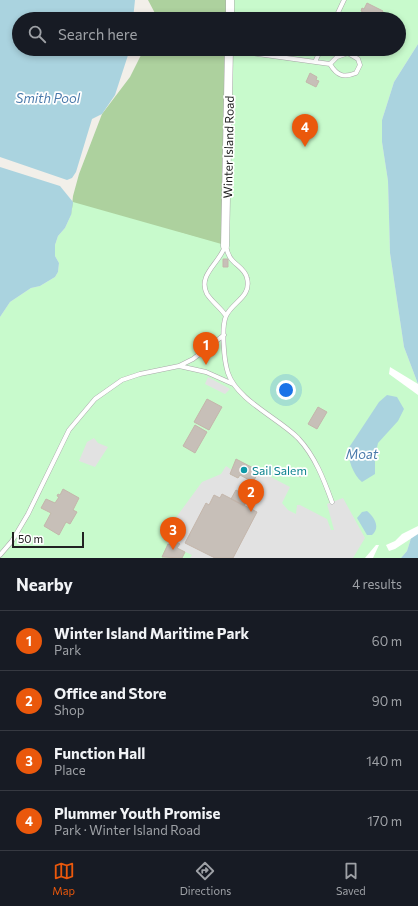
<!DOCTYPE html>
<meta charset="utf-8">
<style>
body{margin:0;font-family:Commissioner,sans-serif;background:#20242c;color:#f1f3f6}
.scale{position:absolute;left:12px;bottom:10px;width:72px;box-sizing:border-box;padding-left:4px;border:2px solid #222;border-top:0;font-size:11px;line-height:14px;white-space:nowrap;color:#222;-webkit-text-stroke:3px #fff;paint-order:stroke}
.you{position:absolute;left:286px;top:390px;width:14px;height:14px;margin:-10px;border:3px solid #fff;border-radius:50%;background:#1a73e8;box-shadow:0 0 0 6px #1a73e833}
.badge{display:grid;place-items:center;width:26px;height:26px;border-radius:50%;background:#ea580c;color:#fff;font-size:13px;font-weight:700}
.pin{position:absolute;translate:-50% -33px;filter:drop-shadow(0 1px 2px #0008)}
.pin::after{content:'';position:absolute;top:21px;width:14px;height:12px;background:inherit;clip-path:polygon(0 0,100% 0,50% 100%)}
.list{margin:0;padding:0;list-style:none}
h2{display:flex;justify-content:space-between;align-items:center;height:52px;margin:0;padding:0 16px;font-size:17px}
h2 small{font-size:13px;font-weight:400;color:#9ea1a6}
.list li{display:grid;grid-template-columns:26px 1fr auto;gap:12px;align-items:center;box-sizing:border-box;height:60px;padding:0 16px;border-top:1px solid #363941}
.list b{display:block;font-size:15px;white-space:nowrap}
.list p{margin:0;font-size:13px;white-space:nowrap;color:#9ea1a6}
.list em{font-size:13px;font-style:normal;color:#9ea1a6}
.icon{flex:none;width:22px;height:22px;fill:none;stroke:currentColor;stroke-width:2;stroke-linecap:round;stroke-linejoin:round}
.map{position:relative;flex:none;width:418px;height:558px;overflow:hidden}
.search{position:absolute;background:#171b24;box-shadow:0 2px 6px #0003;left:12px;right:12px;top:12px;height:44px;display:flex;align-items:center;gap:10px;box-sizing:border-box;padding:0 14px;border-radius:22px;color:#9ea1a6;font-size:15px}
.sheet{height:292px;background:#171b24}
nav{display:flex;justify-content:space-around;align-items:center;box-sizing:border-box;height:56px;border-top:1px solid #363941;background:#171b24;font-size:11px;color:#9ea1a6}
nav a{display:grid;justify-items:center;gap:2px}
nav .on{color:#ea580c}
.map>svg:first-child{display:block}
</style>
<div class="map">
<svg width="418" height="558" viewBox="0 0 418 558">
<rect width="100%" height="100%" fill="#f2efe9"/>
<path fill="#add19e" d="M148 0H230V19H158Z
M144 49H229L225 246 181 233 71 215 73 196 79 174 102 114 130 77Z"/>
<path fill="#c8facc" d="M230 0H418V44L394 82 382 120V142L388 181 390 253 404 347 418 384V534L412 535 407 551 401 558H0V317L10 302 31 288 40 286 55 277 58 272 59 263 55 256V245L58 236 65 228 71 215 73 202 225 245 229 49H399V19H230Z"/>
<path fill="#e2e2e2" d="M208 377 230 389 225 394 205 384Z
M94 438 98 443 108 447 95 467 79 461 87 442Z
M226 466 232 470 230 474 238 478 240 475 253 482 259 471 290 487 282 503 288 510 296 514 297 505H300L327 519 331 530H334L327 504 343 498 365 538 353 558H190L192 555 177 548 179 544 173 540 170 545 168 544 163 535 172 523 202 482 221 474Z"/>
<path fill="#aad3df" d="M0 0H135L133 19H19V49H130L115 95 102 114 92 119 76 172 72 178 67 180 0 157Z
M418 44V384L404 347 390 253 388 181 382 142V120L394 82Z
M0 167 60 186 73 202 71 215 65 228 58 236 55 245V256L59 263 58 272 55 277 40 286 31 288 10 302 0 317Z
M387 395 397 397 404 409 398 421 378 443 375 456V474L362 482C353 475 348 459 348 449L379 402Z
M367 511C374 517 381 527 372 535H367L357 518 362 512Z
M418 534V558H401L407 551 412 535Z"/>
<path fill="#fff" d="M390 367 418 384V395L389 374Z
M418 526V534L395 549 389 551 386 545 395 541 402 534Z
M376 545H379L373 558H365Z"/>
<path fill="#c7bfb8" stroke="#c4b6ab" d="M367 3 383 11 379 19H358L359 14 361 15 363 12 361 11 362 8 364 9Z
M310 73 317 77 316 80 319 81 316 87 306 82Z
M223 259H228V267H223Z
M207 399 222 407 209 430 194 422Z
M318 407 327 412 317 429 308 424Z
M195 425 207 432 195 453 183 446Z
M236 459 259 471 253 482 240 475 238 478 230 474Z
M300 470 304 472 301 477 297 475Z
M63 489 79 498 73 510 77 512 70 524 66 522 59 535 44 526 51 513 41 508 46 499 55 503 59 497 57 496 58 494 60 495Z
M236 490 249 497 244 506 231 499Z
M222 494 257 512 233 558H215L185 543 206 503 209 505 214 495 220 498Z
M173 540 180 544 177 548 185 552 182 558 162 557 168 544 171 545Z"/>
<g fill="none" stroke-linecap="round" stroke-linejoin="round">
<g stroke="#a9a9a9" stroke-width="5">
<path id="lane" d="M335 19 344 0
M229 50 330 64C337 76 344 78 356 73L360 65 358 59 348 53 337 57 330 64
M315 62 321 49
M225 246C220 263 197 275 207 294 212 302 221 308 226 316
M226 246C227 251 228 256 232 260 237 266 245 269 247 278 252 297 232 302 226 316 221 328 224 361 228 373 237 400 278 418 298 438 315 456 324 480 332 502
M179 366 206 372 233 384
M0 555 12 541 28 514 69 430 95 399 122 380 140 374 179 366 193 359 224 335"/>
</g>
<g stroke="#a9a9a9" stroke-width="9">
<path id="street" d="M230 19V0
M225 246 229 49"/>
</g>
<use href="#lane" stroke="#fff" stroke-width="4"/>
<use href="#street" stroke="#fff" stroke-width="8"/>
</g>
<circle fill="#0f9aa8" stroke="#fff" stroke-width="1.5" cx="244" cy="470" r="4"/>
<g text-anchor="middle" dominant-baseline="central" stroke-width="3.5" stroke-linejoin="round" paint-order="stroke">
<g font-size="12" fill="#222" stroke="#fff">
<text transform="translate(228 147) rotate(-89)">Winter Island Road</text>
</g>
<g font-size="12" fill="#0d838f" stroke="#fff" text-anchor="start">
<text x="252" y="470">Sail Salem</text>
</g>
<g font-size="13" font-style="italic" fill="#4a7aab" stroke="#fff">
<text x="48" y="98">Smith Pool</text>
<text x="362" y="454">Moat</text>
</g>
</g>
</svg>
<div class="scale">50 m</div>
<div class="you"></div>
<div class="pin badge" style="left:206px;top:365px">1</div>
<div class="pin badge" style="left:251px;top:512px">2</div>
<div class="pin badge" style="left:173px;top:550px">3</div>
<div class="pin badge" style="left:305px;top:147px">4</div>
<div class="search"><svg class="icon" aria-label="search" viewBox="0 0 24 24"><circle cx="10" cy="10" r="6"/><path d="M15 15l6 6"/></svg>Search here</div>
</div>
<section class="sheet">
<h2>Nearby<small>4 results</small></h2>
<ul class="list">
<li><span class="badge">1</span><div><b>Winter Island Maritime Park</b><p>Park</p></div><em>60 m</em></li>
<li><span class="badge">2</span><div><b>Office and Store</b><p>Shop</p></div><em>90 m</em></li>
<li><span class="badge">3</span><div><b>Function Hall</b><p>Place</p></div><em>140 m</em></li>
<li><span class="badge">4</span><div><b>Plummer Youth Promise</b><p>Park · Winter Island Road</p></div><em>170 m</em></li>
</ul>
</section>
<nav>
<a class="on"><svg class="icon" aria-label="map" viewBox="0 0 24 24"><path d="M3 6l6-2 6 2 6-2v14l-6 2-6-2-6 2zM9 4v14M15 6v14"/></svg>Map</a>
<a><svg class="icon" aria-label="directions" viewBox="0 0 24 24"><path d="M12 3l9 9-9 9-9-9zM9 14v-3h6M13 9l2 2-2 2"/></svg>Directions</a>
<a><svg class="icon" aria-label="saved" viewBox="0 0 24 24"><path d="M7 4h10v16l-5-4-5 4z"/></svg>Saved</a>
</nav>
